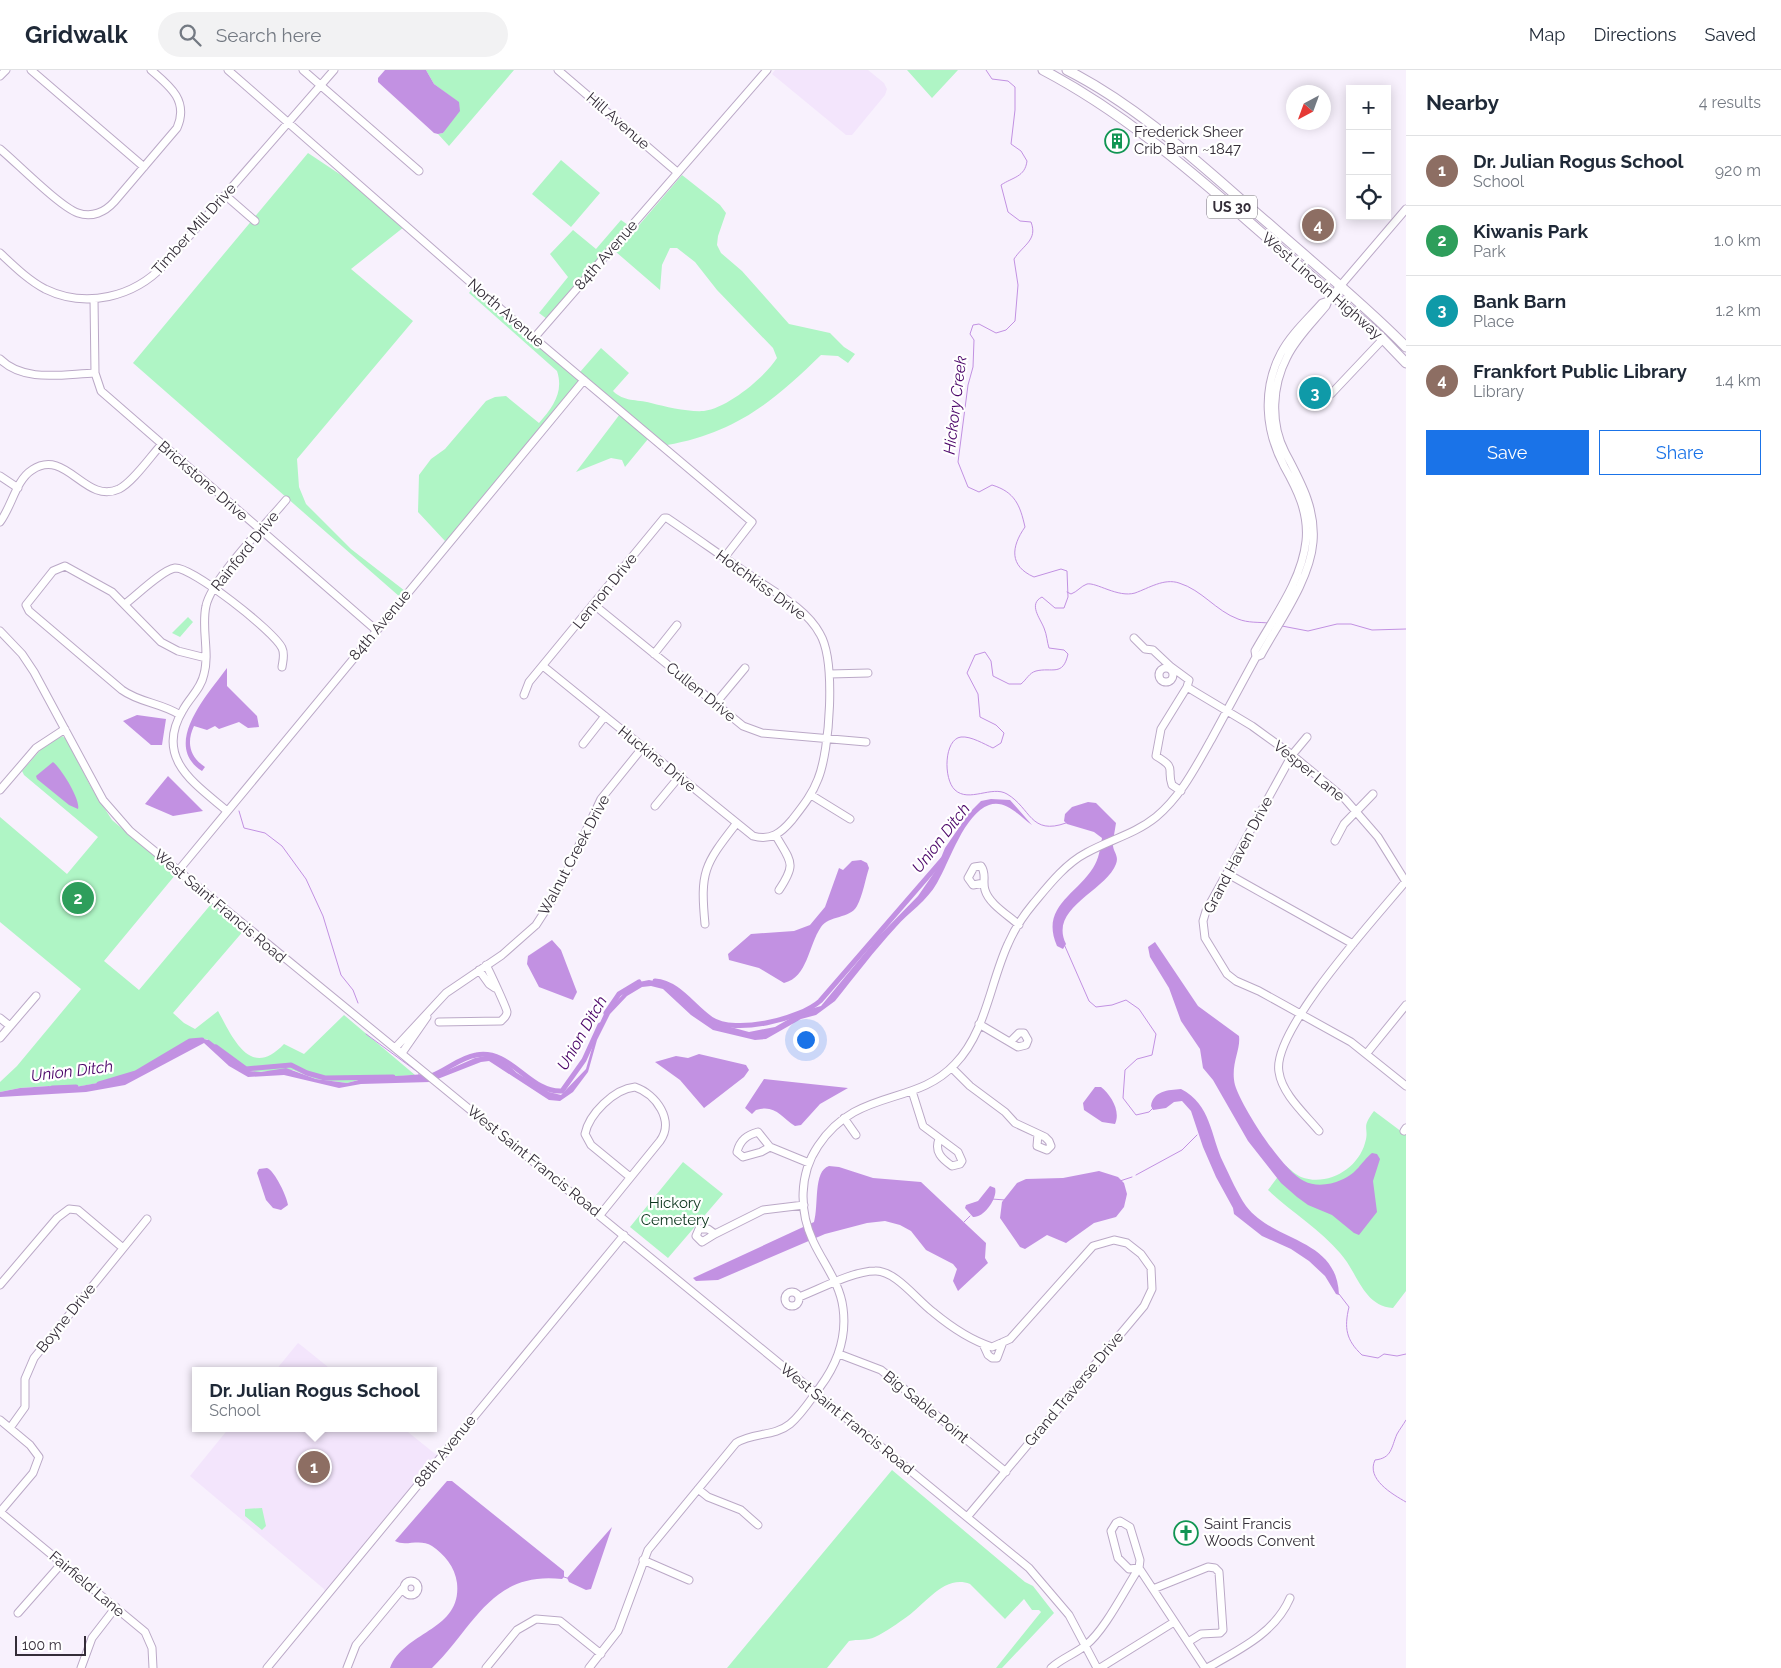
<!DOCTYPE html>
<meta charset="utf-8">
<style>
body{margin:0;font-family:Raleway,sans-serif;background:#f2f2f3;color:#1f2937}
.controls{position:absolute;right:15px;top:15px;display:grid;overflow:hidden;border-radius:0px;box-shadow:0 2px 12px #0003}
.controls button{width:45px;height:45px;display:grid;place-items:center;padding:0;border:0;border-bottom:1px solid #e0e1e3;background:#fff;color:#1f2937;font:25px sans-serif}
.compass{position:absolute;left:1286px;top:15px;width:45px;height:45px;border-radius:50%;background:#fff;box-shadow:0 2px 12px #0003;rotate:221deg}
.scale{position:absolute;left:15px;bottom:12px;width:71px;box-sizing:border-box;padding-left:5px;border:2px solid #342d38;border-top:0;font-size:14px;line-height:18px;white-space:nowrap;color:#342d38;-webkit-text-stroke:4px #fff;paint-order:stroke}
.you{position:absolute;left:805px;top:969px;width:18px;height:18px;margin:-12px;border:4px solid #fff;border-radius:50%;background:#1a73e8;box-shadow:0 0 0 8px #1a73e833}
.badge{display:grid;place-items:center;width:32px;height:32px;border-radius:50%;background:#1a73e8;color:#fff;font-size:16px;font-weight:700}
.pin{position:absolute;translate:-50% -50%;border:2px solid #fff;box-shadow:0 1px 5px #0006}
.popup{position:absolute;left:192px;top:1297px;width:245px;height:65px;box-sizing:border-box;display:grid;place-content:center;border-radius:0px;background:#fff;filter:drop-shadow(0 1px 4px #0005);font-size:16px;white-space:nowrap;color:#747a83}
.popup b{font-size:19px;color:#1f2937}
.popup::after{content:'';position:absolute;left:50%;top:100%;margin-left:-10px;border:10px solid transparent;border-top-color:#fff}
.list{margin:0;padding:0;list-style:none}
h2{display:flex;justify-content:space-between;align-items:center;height:65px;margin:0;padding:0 20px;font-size:21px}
h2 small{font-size:16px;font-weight:400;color:#747a83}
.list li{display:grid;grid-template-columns:32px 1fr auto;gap:15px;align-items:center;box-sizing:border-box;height:70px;padding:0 20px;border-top:1px solid #e0e1e3}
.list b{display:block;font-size:19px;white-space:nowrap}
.list p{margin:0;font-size:16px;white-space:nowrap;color:#747a83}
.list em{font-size:16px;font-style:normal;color:#747a83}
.actions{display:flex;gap:10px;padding:15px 20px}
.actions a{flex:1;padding:11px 0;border:1px solid #1a73e8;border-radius:0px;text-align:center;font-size:18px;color:#1a73e8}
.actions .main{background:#1a73e8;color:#fff}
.icon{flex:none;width:28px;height:28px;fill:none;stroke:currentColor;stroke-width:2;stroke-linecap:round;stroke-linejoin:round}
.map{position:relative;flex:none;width:1406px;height:1598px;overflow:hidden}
header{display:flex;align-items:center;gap:30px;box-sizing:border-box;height:70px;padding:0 25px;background:#fff;border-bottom:1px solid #e0e1e3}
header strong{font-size:24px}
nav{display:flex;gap:28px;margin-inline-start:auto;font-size:18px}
.search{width:350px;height:45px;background:#f2f2f3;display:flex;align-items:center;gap:12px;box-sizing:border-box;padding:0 18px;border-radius:28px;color:#747a83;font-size:19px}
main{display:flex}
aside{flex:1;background:#fff}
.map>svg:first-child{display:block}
</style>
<header>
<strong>Gridwalk</strong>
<div class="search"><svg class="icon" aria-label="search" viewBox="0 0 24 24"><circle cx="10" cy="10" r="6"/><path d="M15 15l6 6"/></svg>Search here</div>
<nav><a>Map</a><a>Directions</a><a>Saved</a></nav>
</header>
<main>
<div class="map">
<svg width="1406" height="1598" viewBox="0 0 1406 1598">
<rect width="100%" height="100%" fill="#f8f1fd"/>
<path fill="#f3e5fc" d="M775 0H868L884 13 887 19 885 25 852 65H846L772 4Z
M298 1273 302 1276 333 1301H275Z
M229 1358H403L439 1387 325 1522 324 1519 190 1406Z"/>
<path fill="#aff5c5" d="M426 0H514L449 76 438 64 443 63 458 32 434 14Z
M907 0H958L932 28Z
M308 83 356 115 404 157 351 199 413 251 297 389 299 417 306 434 351 479 405 521 445 471 418 442 419 405 431 389 445 379 486 331 495 327 506 326 539 353C553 337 564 322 557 301L469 223 473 218 578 307V315L405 521 400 527 133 293Z
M561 90 600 123 571 157 532 124Z
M682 105 720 135 726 143 718 166 717 175 721 183 742 201 789 254 830 263 844 277 855 284 848 293 838 286 821 285C773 332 735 363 667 375L580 302 601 278 629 303 613 321C624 332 636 329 651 333 667 337 687 342 704 341 728 338 765 307 777 288L773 278 717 220 695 192 677 178H670L662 195 660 220 616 182Z
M621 150 628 155 547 249 539 243 568 207 550 184 573 160 596 179Z
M620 344 648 369 625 397 622 390 611 388 576 402Z
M188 547 193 552 180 567 172 563Z
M62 666 66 669 91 717 112 750 176 804 104 891 139 920 212 833 245 859 173 943 184 953 195 959 218 941C233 968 250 1010 284 974L304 984 344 945 415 1005 366 1008 347 1013 316 1009 293 1000 255 1002 237 994 207 969 192 972 156 993 121 1009 64 1019 49 1016 20 1018 0 1022V1012L17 996 81 919 0 852V747L67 804 98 767 24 705 22 701 43 677Z
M1374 1041 1406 1065V1221L1393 1238C1363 1236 1358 1203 1340 1183 1321 1160 1290 1141 1268 1120L1286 1096C1290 1099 1296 1105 1301 1107 1327 1117 1358 1099 1365 1073 1370 1057 1360 1059 1374 1041Z
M683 1092 723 1124 668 1188 630 1157Z
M892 1400 1025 1512 1033 1516 1054 1543 1002 1598H996L1041 1542 1039 1540H1032L1024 1529 1005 1549 970 1514C945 1504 925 1534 908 1546 898 1553 886 1562 875 1567 867 1571 858 1569 849 1571L827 1598H727Z
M262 1438 266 1456 262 1460 245 1446V1439Z"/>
<path fill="#c291e2" d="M385 0H426L434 14 459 32 460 41 443 63 438 64 434 63 378 12V8Z
M227 598V616L257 646 259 657 248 658 239 652 219 659 215 656 207 660 194 656C186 673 190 687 205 697L202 701C161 675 208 624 227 598Z
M137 645 166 649 162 675H151L123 651Z
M53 692C61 698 81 730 78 739L69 735 37 709 36 706Z
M168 706 203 741 173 746 145 734Z
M991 729 1010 730 1032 755C1020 747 1006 729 989 735 964 744 950 791 937 813 927 831 909 842 896 857 874 881 855 906 835 931L816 945 801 949 766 969 755 970 713 960 691 945 663 919 651 916 642 917 627 926 610 944 597 970 588 1002 573 1022 560 1031 549 1030 489 991 481 992 430 1012 361 1014 339 1018 284 1005 248 1007 229 996 204 973 125 1015 86 1022 0 1027V1022L20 1018 49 1016 64 1019 125 1008 192 972 203 969 209 970 249 1001 261 1002 286 998 316 1009 347 1013 366 1008 441 1003 475 988 490 985 506 993 517 1003 549 1022 561 1025 586 999 598 957 604 944 634 913 649 910 664 913 675 919 700 942 716 953 749 962 775 957 803 941 821 936 878 867 918 826 936 800 945 778 969 743 981 731Z
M1088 732 1096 733 1116 753C1115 760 1113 768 1113 776 1114 783 1119 786 1116 794 1106 821 1048 838 1066 874L1063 879 1057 876C1040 837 1076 825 1093 798 1099 789 1100 779 1102 768L1094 762 1067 754 1064 751 1065 744 1072 737Z
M861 790 867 793 869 798C865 810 863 825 857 836 850 849 829 845 821 857 808 876 808 907 784 913L759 898 729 890 728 884 751 864 794 861 810 855 825 837 839 798 843 800 852 791Z
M552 870 561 880 577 922 573 930 539 917 527 894 528 886Z
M1155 872 1198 936 1239 966C1241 980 1230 995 1235 1015 1242 1038 1283 1101 1304 1111 1315 1117 1330 1115 1341 1110 1358 1103 1360 1093 1372 1083L1377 1084 1380 1089 1373 1111 1377 1142 1359 1165 1354 1163 1332 1145 1308 1135 1297 1127 1281 1113 1248 1071 1213 1010 1203 998 1200 979 1181 951 1169 918 1150 887 1148 877Z
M699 984 746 995 749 1000 744 1007 704 1038 680 1010 655 992 676 986 688 988Z
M764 1009 848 1018 820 1034 801 1055 795 1056C781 1047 775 1034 756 1040L752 1044 745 1038Z
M1095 1017H1101C1111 1025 1121 1041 1115 1054L1102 1052 1084 1040 1083 1033Z
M1181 1019C1211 1034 1211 1067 1223 1092 1230 1106 1237 1123 1246 1136 1274 1173 1337 1167 1339 1225L1336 1224 1325 1206 1309 1191 1291 1179 1262 1166 1234 1144 1233 1138 1216 1107 1203 1077 1191 1041 1182 1031 1174 1032 1166 1038 1153 1040 1151 1036C1153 1021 1168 1020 1181 1019Z
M829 1096 839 1097 873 1108 921 1112 986 1173 985 1188 988 1193 958 1221 953 1211 957 1199 953 1194 926 1180 911 1161 900 1155 885 1151 867 1153 825 1164 718 1210 696 1211 693 1208 814 1152C819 1135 813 1101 829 1096Z
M267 1098C275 1101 287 1127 288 1135L281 1140 273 1138 266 1130 257 1103 259 1099Z
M1099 1101 1118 1107 1124 1113 1127 1124 1124 1137 1116 1147 1094 1153 1066 1173 1047 1165 1025 1179 1020 1177 1000 1148 1002 1132 1017 1113 1026 1109 1063 1108Z
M990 1116 995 1118C998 1128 984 1148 973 1147L965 1138 966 1135 978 1131Z
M447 1411H452L564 1501V1507L562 1509C491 1501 475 1556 432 1598H390C405 1560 462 1561 457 1513 455 1497 444 1484 432 1476 420 1468 405 1477 395 1471Z
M612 1457 591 1519 586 1520 569 1512 567 1508Z"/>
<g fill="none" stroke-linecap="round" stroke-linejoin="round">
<path stroke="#c291e2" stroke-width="1" d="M986 0 992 9 1008 11 1015 17V40L1011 74 1021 81 1027 91C1025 107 1013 107 1001 115L1008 142 1020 151 1031 152C1038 170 1023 175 1014 189L1018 215 1015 251 1006 260 996 263 979 254 973 255 970 264 974 270 973 297 968 315 958 392 968 417 979 422 992 415C1015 422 1020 435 1025 457 1011 477 1009 496 1034 507L1061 499 1067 501 1068 527 1064 538H1055L1042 527C1028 534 1040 548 1044 558 1047 565 1047 572 1049 578L1064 580 1068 584C1063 607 1052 597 1036 601 1029 603 1027 609 1021 614H1009L993 606 991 591 985 582 975 585 967 603 978 624 980 647 996 655 1004 663 1001 673 993 678C984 674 971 666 961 667 944 669 943 709 955 720 969 733 992 715 1007 724 1031 738 1030 766 1066 753
M1067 522 1071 524C1077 522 1081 516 1087 514 1096 512 1118 528 1135 523 1149 518 1164 508 1179 513 1202 520 1216 541 1238 549 1248 553 1258 552 1269 553
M1282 556 1308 561 1337 554H1351L1372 560 1406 559
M239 741 244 758 265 763 282 776 306 809 323 846 341 905 353 920 358 933
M1064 874 1089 931 1096 937 1112 935 1126 930 1139 939 1156 964 1152 985 1137 989 1125 1000 1123 1028 1136 1045 1149 1042 1153 1038
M366 964 419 1003V1006
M1136 1105 1182 1080 1197 1065
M1120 1111 1132 1107
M992 1129 1005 1130
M964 1152 970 1146
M1339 1224 1349 1237C1344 1258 1346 1270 1362 1285L1378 1288 1384 1284 1397 1286 1406 1284
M1406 1350C1403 1355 1400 1359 1397 1364 1391 1378 1392 1388 1375 1390 1366 1409 1392 1424 1406 1432
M564 1507 567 1508"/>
<path stroke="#c291e2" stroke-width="5" d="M655 911C679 913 692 936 711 949 735 965 800 949 820 931L943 789
M606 943 619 924 639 912
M216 977 246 999 291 995 307 1003 325 1008 393 1007
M431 1006C447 1000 459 988 476 985 511 978 529 1023 562 1021L584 990 600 955
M99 1014 136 1003 190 971 202 970
M52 1018 76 1017"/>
<g stroke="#bba9c7" stroke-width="9">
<path id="minor" d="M31 0 144 97
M228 0 534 268 752 452 724 488
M303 0 419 101
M558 0 677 102
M0 6 6 0
M0 79C17 93 60 137 78 143 92 148 105 142 114 132L177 58C189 31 170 16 151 0
M225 125 255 151
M0 183C14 196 28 210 45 219 86 239 134 227 164 195L334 0
M1330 228 1406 139
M94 229 95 303 101 321 376 560
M534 268 767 0
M0 289C24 313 63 304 95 303
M1331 324 1383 269
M0 406 18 418
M0 452C12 436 16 410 32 400 66 377 85 435 119 419 133 412 150 387 161 375
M125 534C136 526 162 500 175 498 192 497 274 561 282 578 285 584 283 590 282 597
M593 534 743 656 762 663 866 672
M0 561 22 584 34 602 103 730 130 761 1029 1498 1069 1545 1097 1598
M1134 568 1145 579 1153 580 1170 596
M654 584 677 555
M1159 605a7 7 0 1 1 14 0a7 7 0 1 1-14 0Z
M1169 598 1170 596 1189 610 1187 617 1161 659 1156 686C1178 699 1166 698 1172 715L1181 721
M830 604 868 603
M1187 617 1252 656 1292 685 1345 729 1378 767 1406 812
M524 625 529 612 664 448H667C695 467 723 487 751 506 774 522 806 538 820 564 836 591 830 680 818 709 812 725 802 737 792 750 781 763 771 771 753 766L543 596
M715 634 745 598
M180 645C162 633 140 633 122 620L29 541 26 535 53 501 65 496 112 522 161 572 178 581 206 588
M1307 667 1292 685 1206 841 1203 851 1205 868 1227 904 1236 911 1259 921 1351 972 1406 1016
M583 674 605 646
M0 720 36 678 65 659
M811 725 850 749
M655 736 679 707
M227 741C194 713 154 688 183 640 190 627 201 619 204 604 210 583 201 558 206 536 211 510 267 453 286 430
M776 766C791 792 797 793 779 820
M1335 771 1344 754 1373 724
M178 801 584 310
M1228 804 1353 874
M984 813 973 815 968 808 974 797 981 796C987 804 982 811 985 820 989 834 1008 845 1019 855
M705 854C700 802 704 795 736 754
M479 900 489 914 495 918
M0 948 10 956
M439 952 501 951C504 948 507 946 507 942 507 939 489 900 486 895
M979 954 1018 977 1026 975 1028 970 1024 963H1019L1011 971
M0 968 36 926
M396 977 446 923 502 885 536 855 556 824 601 729 643 677
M402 983 427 947
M1367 983 1406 935
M952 998 970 1016 1005 1042 1015 1053 1045 1067 1049 1071 1051 1076 1047 1080 1037 1076 1038 1064
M912 1021 923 1056 958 1082 962 1091 960 1094 952 1096C942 1089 934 1082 939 1069
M844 1048 856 1065
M1319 1061C1305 1044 1282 1024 1279 1002 1271 961 1378 845 1406 811
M1404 1061 1406 1058
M770 1077 761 1082 743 1087 737 1082C740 1070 747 1065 758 1062L770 1077 809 1093
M600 1145 660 1071C675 1051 656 1024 635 1017 614 1019 589 1044 585 1064L591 1075 630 1107
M715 1164 702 1172 696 1166 699 1159H708L715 1164 763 1140 804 1135
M0 1215 57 1148 69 1139 78 1140 123 1178
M785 1229a7 7 0 1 1 14 0a7 7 0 1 1-14 0Z
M799 1227C820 1219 853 1201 875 1201 895 1200 917 1230 933 1242 951 1257 970 1270 992 1277L1010 1269 1093 1176 1114 1170 1127 1173 1141 1184 1151 1198 1152 1219 1144 1236 968 1446
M983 1274 988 1285 992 1288H997L1003 1272
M839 1284 881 1300 1006 1402
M0 1350 30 1375 39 1387 33 1403 0 1442
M10 1358 25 1337V1309L34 1288 147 1149
M698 1419 708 1427 741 1440 758 1455
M0 1442 145 1562 152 1578 153 1598
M643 1490 689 1510
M1139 1498 1205 1598
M404 1518a7 7 0 1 1 14 0a7 7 0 1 1-14 0Z
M1153 1519 1208 1497 1215 1498 1219 1502 1223 1560 1220 1563 1201 1564 1188 1572
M18 1543 62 1493
M81 1598 92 1568 116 1537
M267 1598 624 1165
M347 1598 356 1575 404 1517
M486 1598 517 1560 536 1549 560 1551 601 1584
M589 1598 618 1561 648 1480 736 1373C753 1362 774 1367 790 1354 802 1344 811 1329 820 1317 837 1294 847 1267 843 1238 840 1213 823 1193 813 1171 799 1141 799 1104 818 1076 857 1017 915 1037 955 994 986 962 990 913 1008 874 1014 860 1023 846 1033 834 1048 816 1065 794 1086 783 1109 770 1135 764 1156 747 1181 726 1195 698 1211 670 1226 642 1241 615 1256 587L1261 585C1279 552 1310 510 1313 472 1316 438 1300 411 1285 382 1270 353 1272 316 1287 287 1296 268 1313 252 1326 236L1328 231 1322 233C1308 249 1291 264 1281 283 1262 319 1265 360 1284 396 1297 419 1309 443 1306 471 1302 510 1274 547 1255 581L1256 587
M1051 1598C1062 1588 1075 1584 1086 1575 1105 1560 1125 1519 1139 1498L1140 1490 1130 1457 1120 1451 1116 1453 1111 1461 1118 1488 1129 1499 1139 1498
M1100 1598 1174 1552
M1207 1598C1239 1580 1275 1563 1290 1528"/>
</g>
<g stroke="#bba9c7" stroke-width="11">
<path id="major" d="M1043 0C1119 40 1184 95 1248 151 1293 190 1338 230 1383 269L1406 293
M1067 0C1142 38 1205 99 1268 153 1314 194 1363 233 1406 277"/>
</g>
<use href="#minor" stroke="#fff" stroke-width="7"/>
<use href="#major" stroke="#fff" stroke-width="9"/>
</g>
<defs>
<g id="building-ring" transform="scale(1.25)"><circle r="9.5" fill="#fff" stroke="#119553" stroke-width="1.5"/><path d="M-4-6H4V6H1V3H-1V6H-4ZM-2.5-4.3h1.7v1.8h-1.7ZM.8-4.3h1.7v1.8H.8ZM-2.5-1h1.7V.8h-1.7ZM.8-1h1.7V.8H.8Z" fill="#119553"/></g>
<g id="church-ring" transform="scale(1.25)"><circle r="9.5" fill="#fff" stroke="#119553" stroke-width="1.5"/><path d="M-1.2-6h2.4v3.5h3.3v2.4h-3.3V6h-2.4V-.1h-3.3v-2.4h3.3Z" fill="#119553"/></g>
</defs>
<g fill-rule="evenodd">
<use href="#building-ring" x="1117" y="71"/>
<use href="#church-ring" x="1186" y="1463"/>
</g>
<g text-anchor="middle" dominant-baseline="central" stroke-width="4.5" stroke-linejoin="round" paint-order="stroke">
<rect fill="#fff" stroke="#716c74" stroke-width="1" x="1207" y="125.5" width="50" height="23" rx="4"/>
<g font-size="14" font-weight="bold" fill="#342d38">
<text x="1232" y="137">US 30</text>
</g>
<g font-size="15" fill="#342d38" stroke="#fff">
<text transform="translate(618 51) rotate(41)">Hill Avenue</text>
<text transform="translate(194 159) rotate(-48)">Timber Mill Drive</text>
<text transform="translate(606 185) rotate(-49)">84th Avenue</text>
<text transform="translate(1322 216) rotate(41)">West Lincoln Highway</text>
<text transform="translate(506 243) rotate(41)">North Avenue</text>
<text transform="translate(203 411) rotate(41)">Brickstone Drive</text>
<text transform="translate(245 481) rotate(-51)">Rainford Drive</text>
<text transform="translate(761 515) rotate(36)">Hotchkiss Drive</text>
<text transform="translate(605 521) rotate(-51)">Lennon Drive</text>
<text transform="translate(380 555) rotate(-50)">84th Avenue</text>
<text transform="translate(701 622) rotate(39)">Cullen Drive</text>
<text transform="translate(657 689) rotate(39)">Huckins Drive</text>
<text transform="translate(1309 701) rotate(39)">Vesper Lane</text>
<text transform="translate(574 785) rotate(-62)">Walnut Creek Drive</text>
<text transform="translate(1238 785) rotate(-62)">Grand Haven Drive</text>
<text transform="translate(220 836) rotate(40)">West Saint Francis Road</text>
<text transform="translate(534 1091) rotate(39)">West Saint Francis Road</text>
<text transform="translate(66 1248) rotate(-51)">Boyne Drive</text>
<text transform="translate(1074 1319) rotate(-50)">Grand Traverse Drive</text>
<text transform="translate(926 1337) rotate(39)">Big Sable Point</text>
<text transform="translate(847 1349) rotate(39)">West Saint Francis Road</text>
<text transform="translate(445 1381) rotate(-51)">88th Avenue</text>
<text transform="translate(87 1514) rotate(40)">Fairfield Lane</text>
</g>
<g font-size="15" fill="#342d38" stroke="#fff" text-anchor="start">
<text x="1134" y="62">Frederick Sheer<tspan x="1134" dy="17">Crib Barn ~1847</tspan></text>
<text x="1204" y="1454">Saint Francis<tspan x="1204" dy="17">Woods Convent</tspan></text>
</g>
<g font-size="15" fill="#0b341c" stroke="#fff">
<text x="675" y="1133">Hickory<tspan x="675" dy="17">Cemetery</tspan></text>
</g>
<g font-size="16" font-style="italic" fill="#4a0368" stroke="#fff">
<text transform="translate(955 335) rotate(-83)">Hickory Creek</text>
<text transform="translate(941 768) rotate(-52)">Union Ditch</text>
<text transform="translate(582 963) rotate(-60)">Union Ditch</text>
<text transform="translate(72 1001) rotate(-7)">Union Ditch</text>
</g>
</g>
</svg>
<div class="controls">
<button>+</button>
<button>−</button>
<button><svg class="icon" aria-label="locate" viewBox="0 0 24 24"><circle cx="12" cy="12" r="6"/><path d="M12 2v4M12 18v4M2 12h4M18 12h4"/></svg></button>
</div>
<svg class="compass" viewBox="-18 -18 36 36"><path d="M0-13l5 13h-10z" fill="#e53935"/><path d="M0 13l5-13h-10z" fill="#747a83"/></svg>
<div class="scale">100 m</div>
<div class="you"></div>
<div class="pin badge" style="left:314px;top:1397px;background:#8d6e63">1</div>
<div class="popup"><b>Dr. Julian Rogus School</b>School</div>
<div class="pin badge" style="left:78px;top:828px;background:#2e9e5b">2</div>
<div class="pin badge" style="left:1315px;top:323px;background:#0f9aa8">3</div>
<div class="pin badge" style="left:1318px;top:155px;background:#8d6e63">4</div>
</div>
<aside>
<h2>Nearby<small>4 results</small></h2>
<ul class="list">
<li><span class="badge" style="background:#8d6e63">1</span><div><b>Dr. Julian Rogus School</b><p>School</p></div><em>920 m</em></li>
<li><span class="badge" style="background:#2e9e5b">2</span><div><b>Kiwanis Park</b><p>Park</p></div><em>1.0 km</em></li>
<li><span class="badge" style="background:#0f9aa8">3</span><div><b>Bank Barn</b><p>Place</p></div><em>1.2 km</em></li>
<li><span class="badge" style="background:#8d6e63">4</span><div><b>Frankfort Public Library</b><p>Library</p></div><em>1.4 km</em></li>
</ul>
<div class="actions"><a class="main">Save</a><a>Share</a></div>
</aside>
</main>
